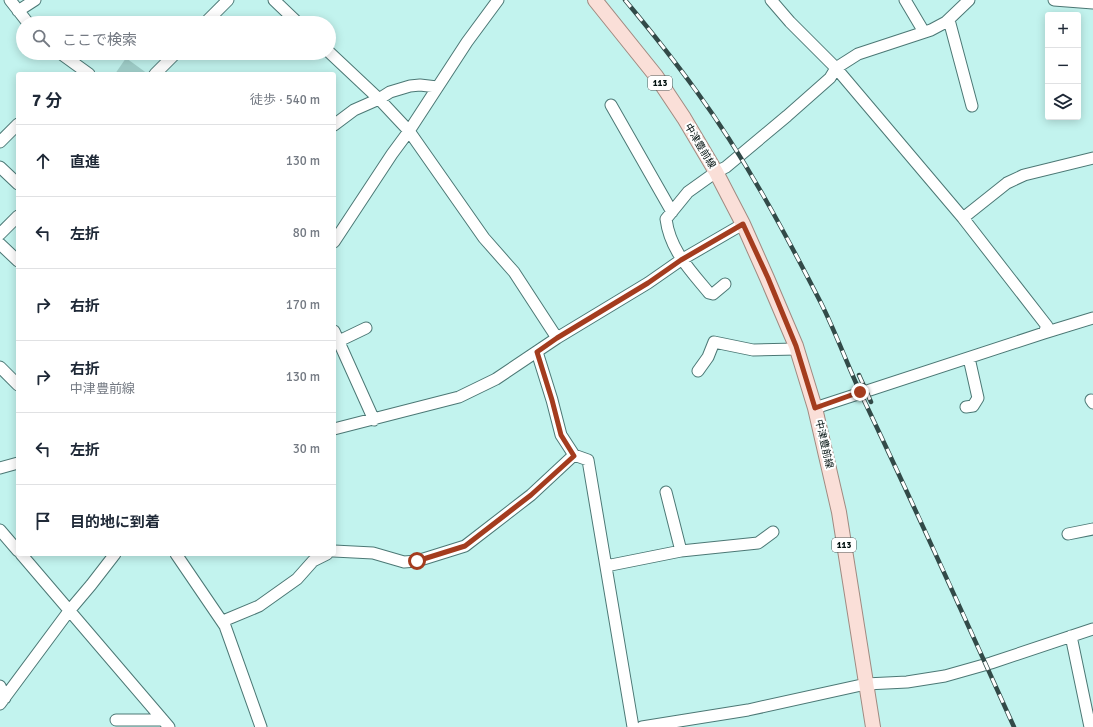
<!DOCTYPE html>
<html lang="ja">
<meta charset="utf-8">
<style>
body{margin:0;font-family:Signika,"Noto Sans JP",sans-serif;background:#f6f6f7;color:#1f2937}
.controls{position:absolute;right:12px;top:12px;display:grid;overflow:hidden;border-radius:4px;box-shadow:0 2px 10px #0003}
.controls button{width:36px;height:36px;display:grid;place-items:center;padding:0;border:0;border-bottom:1px solid #e0e1e3;background:#fff;color:#1f2937;font:20px sans-serif}
.stop{position:absolute;width:12px;height:12px;margin:-9px;border:3px solid #a43c1e;border-radius:50%;background:#fff}
.stop.end{background:#a43c1e;border-color:#fff;box-shadow:0 1px 4px #0008}
.list{margin:0;padding:0;list-style:none}
h2{display:flex;justify-content:space-between;align-items:center;height:52px;margin:0;padding:0 16px;font-size:17px}
h2 small{font-size:13px;font-weight:400;color:#747a83}
.list li{display:grid;grid-template-columns:26px 1fr auto;gap:12px;align-items:center;box-sizing:border-box;height:72px;padding:0 16px;border-top:1px solid #e0e1e3}
.list b{display:block;font-size:15px;white-space:nowrap}
.list p{margin:0;font-size:13px;white-space:nowrap;color:#747a83}
.list em{font-size:13px;font-style:normal;color:#747a83}
.icon{flex:none;width:22px;height:22px;fill:none;stroke:currentColor;stroke-width:2;stroke-linecap:round;stroke-linejoin:round}
.map{position:relative;flex:none;width:1093px;height:727px;overflow:hidden}
.search{position:absolute;background:#fff;box-shadow:0 2px 10px #0003;left:16px;top:16px;width:320px;height:44px;display:flex;align-items:center;gap:10px;box-sizing:border-box;padding:0 14px;border-radius:22px;color:#747a83;font-size:15px}
.panel{position:absolute;background:#fff;box-shadow:0 2px 10px #0003;left:16px;top:72px;width:320px;height:484px;border-radius:4px}
.map>svg:first-child{display:block}
</style>
<div class="map">
<svg width="1093" height="727" viewBox="0 0 1093 727">
<rect width="100%" height="100%" fill="#c2f3ee"/>
<path fill="#a2d1cc" d="M126 58 148 74H115Z"/>
<g fill="none" stroke-linecap="round" stroke-linejoin="round">
<g stroke="#4c7875" stroke-width="13">
<path id="minor" d="M10 0 28 23
M274 0 298 23
M771 0 790 22 836 68 963 218 1047 326 1044 333
M905 0 924 32
M1054 0 1093 3
M18 11 35 0
M949 20 972 106
M205 23 228 0
M329 52 379 99 409 131 484 238 514 272 557 338
M60 53 89 74
M155 74 176 53
M611 105 672 212
M334 125 354 110 379 99 390 92 410 86 420 85 437 87
M0 142 18 124
M0 167 18 184
M963 218 1007 183 1024 175 1093 158
M0 234 18 216
M334 242 392 154 409 131 467 42 498 0
M0 244 18 261
M725 284 713 294 709 293C690 270 670 250 666 219L688 192 716 172 726 167 787 116 830 78 836 68 858 54 931 30 946 22 969 0
M334 331 374 420
M339 341 366 328
M537 352 552 400 561 435 574 455 588 460 633 727
M0 367 18 385
M698 371 708 357 714 342 753 350 797 349
M1091 400 1093 403
M966 407 973 406 978 398 969 358
M815 408 1044 333 1093 318
M334 429 459 397 496 379 557 338 648 283 681 260 743 224
M0 468 18 463
M0 530 18 551
M1068 534 1093 529
M334 551 373 553 404 562 417 561 465 546 531 495 574 455
M681 551 758 543 773 532
M21 554 169 727
M176 554 225 626 261 727
M606 566 681 551 666 492
M223 621 259 606 297 579 313 561 327 554
M1071 636 1090 727
M0 686 5 698
M0 704 69 611 91 585 115 554
M116 720H163
M642 727 748 710 866 684 907 682 945 676 991 663 1093 629"/>
</g>
<g stroke="#a18a81" stroke-width="16">
<path id="major" d="M595 0 656 76 684 118 716 172 743 224 767 278 796 346 815 408 839 512 873 727"/>
</g>
<use href="#minor" stroke="#fff" stroke-width="11"/>
<use href="#major" stroke="#fadfd8" stroke-width="14"/>
<g stroke="#324a48" stroke-width="4.5">
<path id="rail" d="M625 0C650 30 674 60 697 92 745 158 784 231 821 303 836 333 847 364 861 394 914 505 964 616 1014 727
M859 375 871 402"/>
</g>
<use href="#rail" stroke="#fff" stroke-width="3" stroke-dasharray="9" stroke-linecap="butt"/>
</g>
<g fill="none" stroke-linecap="round" stroke-linejoin="round">
<path stroke="#a43c1e" stroke-width="5" d="M417 561 465 546 531 495 574 456 561 435 552 400 537 352 557 338 648 283 681 260 743 224 768 278 796 346 815 408 860 392"/>
</g>
<g text-anchor="middle" dominant-baseline="central" stroke-width="4" stroke-linejoin="round" paint-order="stroke">
<g fill="#fff" stroke="#4e5958" stroke-width="1">
<rect x="648" y="76" width="24" height="14" rx="3"/>
<rect x="832" y="538" width="24" height="14" rx="3"/>
</g>
<g font-size="9" font-weight="bold" fill="#021211">
<text x="660" y="83">113</text>
<text x="844" y="545">113</text>
</g>
<g font-size="10" fill="#021211" stroke="#fff">
<text transform="translate(700 146) rotate(59)">中津豊前線</text>
<text transform="translate(824 444) rotate(77)">中津豊前線</text>
</g>
</g>
</svg>
<div class="controls">
<button>+</button>
<button>−</button>
<button><svg class="icon" aria-label="layers" viewBox="0 0 24 24"><path d="M12 4l9 5-9 5-9-5zM3 14l9 5 9-5"/></svg></button>
</div>
<div class="stop" style="left:417px;top:561px"></div>
<div class="stop end" style="left:860px;top:392px"></div>
<div class="search"><svg class="icon" aria-label="search" viewBox="0 0 24 24"><circle cx="10" cy="10" r="6"/><path d="M15 15l6 6"/></svg>ここで検索</div>
<section class="panel">
<h2>7 分<small>徒歩 · 540 m</small></h2>
<ul class="list">
<li><svg class="icon" aria-label="ahead" viewBox="0 0 24 24"><path d="M12 20V5M6 11l6-6 6 6"/></svg><div><b>直進</b></div><em>130 m</em></li>
<li><svg class="icon" aria-label="left" viewBox="0 0 24 24"><path d="M17 20v-9H6M10 6l-5 5 5 5"/></svg><div><b>左折</b></div><em>80 m</em></li>
<li><svg class="icon" aria-label="right" viewBox="0 0 24 24"><path d="M7 20v-9h11M14 6l5 5-5 5"/></svg><div><b>右折</b></div><em>170 m</em></li>
<li><svg class="icon" aria-label="right" viewBox="0 0 24 24"><path d="M7 20v-9h11M14 6l5 5-5 5"/></svg><div><b>右折</b><p>中津豊前線</p></div><em>130 m</em></li>
<li><svg class="icon" aria-label="left" viewBox="0 0 24 24"><path d="M17 20v-9H6M10 6l-5 5 5 5"/></svg><div><b>左折</b></div><em>30 m</em></li>
<li><svg class="icon" aria-label="arrive" viewBox="0 0 24 24"><path d="M6 21V4h12l-3 4 3 4H6"/></svg><div><b>目的地に到着</b></div></li>
</ul>
</section>
</div>
